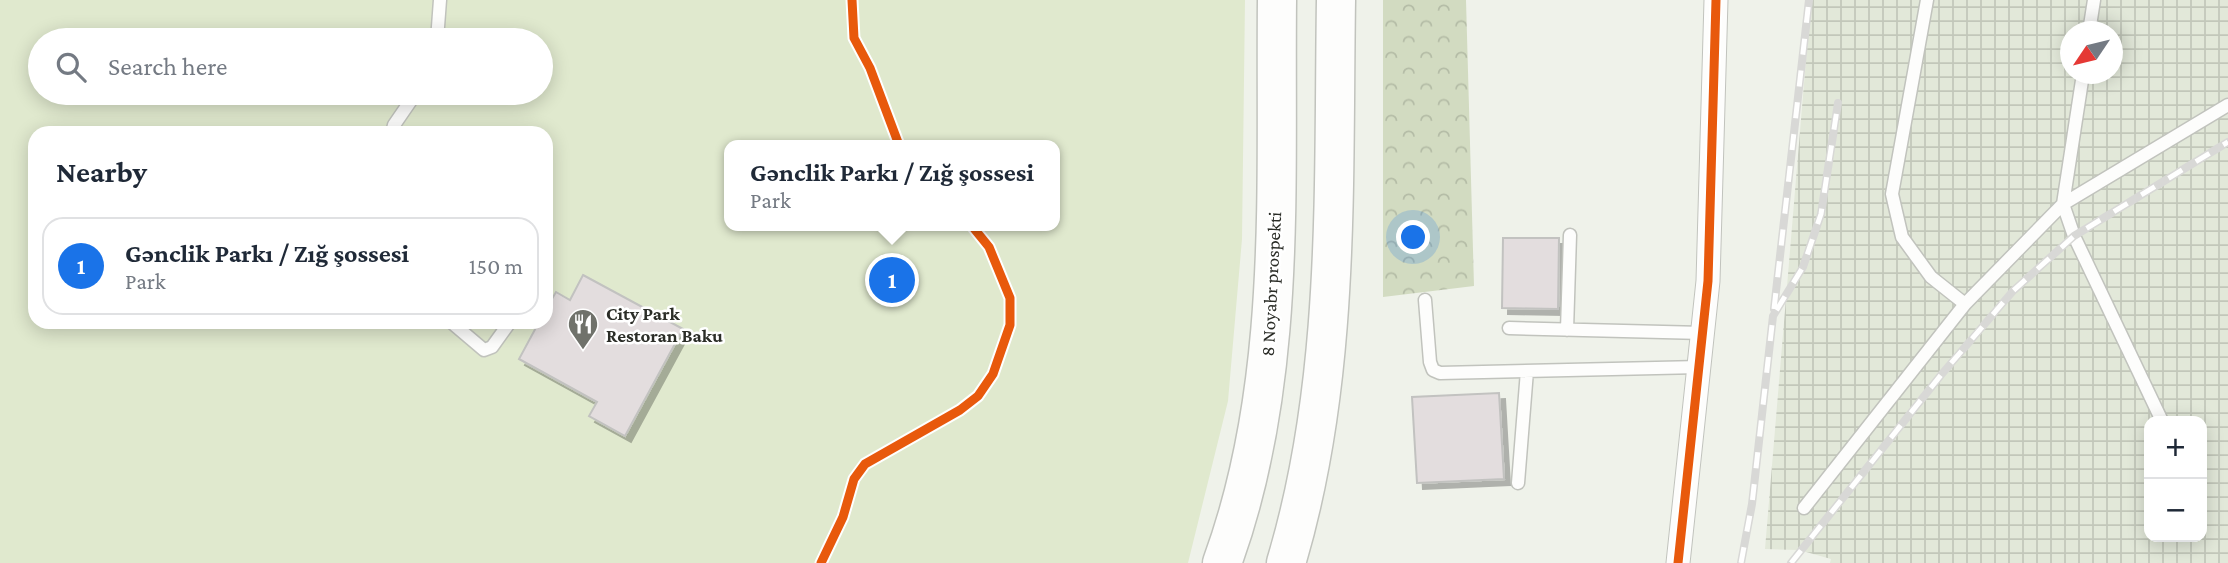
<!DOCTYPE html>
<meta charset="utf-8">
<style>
body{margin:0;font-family:"Crimson Pro",serif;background:#f6f6f7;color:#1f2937}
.controls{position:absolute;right:21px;bottom:21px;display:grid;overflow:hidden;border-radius:14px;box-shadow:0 4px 18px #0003}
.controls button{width:63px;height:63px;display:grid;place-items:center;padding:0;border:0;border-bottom:2px solid #e0e1e3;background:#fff;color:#1f2937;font:35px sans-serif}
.compass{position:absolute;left:2060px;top:21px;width:63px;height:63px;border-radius:50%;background:#fff;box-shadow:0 4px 18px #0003;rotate:235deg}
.you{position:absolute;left:1414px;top:238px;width:24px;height:24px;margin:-18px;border:5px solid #fff;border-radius:50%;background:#1a73e8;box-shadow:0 0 0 10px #1a73e833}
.badge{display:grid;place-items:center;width:46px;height:46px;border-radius:50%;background:#1a73e8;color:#fff;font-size:23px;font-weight:700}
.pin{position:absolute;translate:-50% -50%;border:4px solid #fff;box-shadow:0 2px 7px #0006}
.popup{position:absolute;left:724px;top:140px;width:336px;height:91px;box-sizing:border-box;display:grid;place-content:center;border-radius:14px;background:#fff;filter:drop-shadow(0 2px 5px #0005);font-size:23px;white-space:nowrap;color:#747a83}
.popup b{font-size:26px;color:#1f2937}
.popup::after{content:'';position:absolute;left:50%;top:100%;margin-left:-14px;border:14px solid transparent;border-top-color:#fff}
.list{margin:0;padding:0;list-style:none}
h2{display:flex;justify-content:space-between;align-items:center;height:91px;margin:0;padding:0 28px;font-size:30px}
h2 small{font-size:23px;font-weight:400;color:#747a83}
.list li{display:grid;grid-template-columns:46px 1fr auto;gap:21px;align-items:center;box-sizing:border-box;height:98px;margin:0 14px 14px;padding:0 14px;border:2px solid #e0e1e3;border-radius:21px}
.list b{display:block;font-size:26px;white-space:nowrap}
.list p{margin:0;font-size:23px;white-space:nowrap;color:#747a83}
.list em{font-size:23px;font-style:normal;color:#747a83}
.icon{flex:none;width:38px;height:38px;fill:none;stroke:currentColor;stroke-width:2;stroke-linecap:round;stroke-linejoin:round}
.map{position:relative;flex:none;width:2228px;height:563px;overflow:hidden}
.search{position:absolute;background:#fff;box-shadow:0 4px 18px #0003;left:28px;top:28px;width:525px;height:77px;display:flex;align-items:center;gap:18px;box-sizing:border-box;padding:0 24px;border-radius:38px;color:#747a83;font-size:26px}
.panel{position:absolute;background:#fff;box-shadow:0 4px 18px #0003;left:28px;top:126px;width:525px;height:203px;border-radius:21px}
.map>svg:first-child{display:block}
</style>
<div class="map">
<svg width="2228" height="563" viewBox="0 0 2228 563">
<defs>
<pattern id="industrial-grid" width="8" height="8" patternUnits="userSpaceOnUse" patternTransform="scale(1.75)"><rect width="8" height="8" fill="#e2e8d9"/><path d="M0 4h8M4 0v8" fill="none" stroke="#c2c7ba"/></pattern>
<pattern id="forest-crowns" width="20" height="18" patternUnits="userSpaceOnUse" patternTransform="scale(1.75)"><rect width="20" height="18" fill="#d2dbc1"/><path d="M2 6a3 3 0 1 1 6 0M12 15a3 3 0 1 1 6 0" fill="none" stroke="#b4bca6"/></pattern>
<filter id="shadow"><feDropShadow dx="6" dy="6" stdDeviation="0" flood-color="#0004"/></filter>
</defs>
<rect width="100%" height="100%" fill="#eff2ea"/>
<path fill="url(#industrial-grid)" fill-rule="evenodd" d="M1811 0H2228V563H1830L1831 559 1799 550 1765 549ZM2070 32H2112V74H2070ZM2149 421H2202V537H2149Z"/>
<path fill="url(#forest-crowns)" d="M1383 0H1466L1474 286 1383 297Z"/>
<path fill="#e0e9ce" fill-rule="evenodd" d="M0 0H1245L1242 239 1228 401 1188 563H0ZM40 40H541V93H40ZM35 133H546V322H35ZM729 145H1055V226H729Z"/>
<path fill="#e3ddde" stroke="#c2c2c0" stroke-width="2" filter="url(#shadow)" d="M1503 238H1559L1558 309 1502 308Z
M583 275 683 329 625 436 589 416 597 402 519 359 539 322H546V309L556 292 570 300Z
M1499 393 1504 479 1417 483 1412 397Z"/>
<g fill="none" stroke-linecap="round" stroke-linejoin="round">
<g stroke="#c1c3bd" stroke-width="15">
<path id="lane" d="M1927 0 1892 194 1902 237 1931 277 1965 304
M2089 32 2094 0
M437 40 440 0
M2083 74 2063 204 2074 236 2162 421
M392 133 394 125 416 93
M1425 300 1430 362 1433 370 1440 373 1700 367
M451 322 484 350 492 347 510 322
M1509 328 1703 333
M1567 330 1570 235
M1518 483 1527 371
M1804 508 1965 304 2063 204 2228 105"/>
</g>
<g stroke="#c1c3bd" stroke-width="25">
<path id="street" d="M1678 563 1708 281 1716 0"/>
</g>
<g stroke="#c1c3bd" stroke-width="41">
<path id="highway" d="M1222 563C1288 384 1275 187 1277 0
M1286 563C1341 380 1333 189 1336 0"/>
</g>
<use href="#lane" stroke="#fdfdfc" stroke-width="12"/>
<use href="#street" stroke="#fdfdfc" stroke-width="23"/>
<use href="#highway" stroke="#fdfdfc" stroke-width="38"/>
<g stroke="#d8d8d6" stroke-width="8">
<path id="rail" d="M1774 309 1809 0
M1741 563 1752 504 1773 316 1803 267 1821 214 1838 103
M1791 563 1941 375 2013 291 2074 236 2228 142"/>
</g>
<use href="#rail" stroke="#fff" stroke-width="5" stroke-dasharray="16" stroke-linecap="butt"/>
<g stroke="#fff" stroke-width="13">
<path id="cycleway" d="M852 0 854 38 870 68 899 145
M821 563 843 517 854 479 865 464 960 410 978 396 993 374 1010 325V298L989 247 972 226
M1678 563 1708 281 1716 0"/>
</g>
<use href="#cycleway" stroke="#e8590c" stroke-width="9"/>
</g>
<defs>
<g id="restaurant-pin" transform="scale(1.575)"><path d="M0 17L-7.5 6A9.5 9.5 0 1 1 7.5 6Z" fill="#70726b" stroke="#fff"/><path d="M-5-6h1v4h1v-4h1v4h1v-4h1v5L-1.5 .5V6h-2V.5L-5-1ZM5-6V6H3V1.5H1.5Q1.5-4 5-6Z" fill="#fff"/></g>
</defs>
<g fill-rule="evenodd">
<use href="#restaurant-pin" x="583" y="324"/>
</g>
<g text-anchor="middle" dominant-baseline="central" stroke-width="5" stroke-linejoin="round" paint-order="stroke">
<g font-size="19" fill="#2b2d27" stroke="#fff">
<text transform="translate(1271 284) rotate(-87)">8 Noyabr prospekti</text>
</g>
<g font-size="19" font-weight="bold" fill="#2b2d27" stroke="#fff" text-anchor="start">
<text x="606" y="313">City Park<tspan x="606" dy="22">Restoran Baku</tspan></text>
</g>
</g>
</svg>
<div class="controls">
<button>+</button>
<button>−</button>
</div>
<svg class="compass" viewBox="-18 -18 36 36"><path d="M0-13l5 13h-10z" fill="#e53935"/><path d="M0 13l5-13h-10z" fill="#747a83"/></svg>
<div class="you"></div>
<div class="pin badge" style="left:892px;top:280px">1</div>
<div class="popup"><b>Gənclik Parkı / Zığ şossesi</b>Park</div>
<div class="search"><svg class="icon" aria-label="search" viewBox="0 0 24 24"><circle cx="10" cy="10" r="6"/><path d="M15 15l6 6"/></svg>Search here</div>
<section class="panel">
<h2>Nearby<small></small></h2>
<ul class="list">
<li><span class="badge">1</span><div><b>Gənclik Parkı / Zığ şossesi</b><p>Park</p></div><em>150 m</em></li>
</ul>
</section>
</div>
